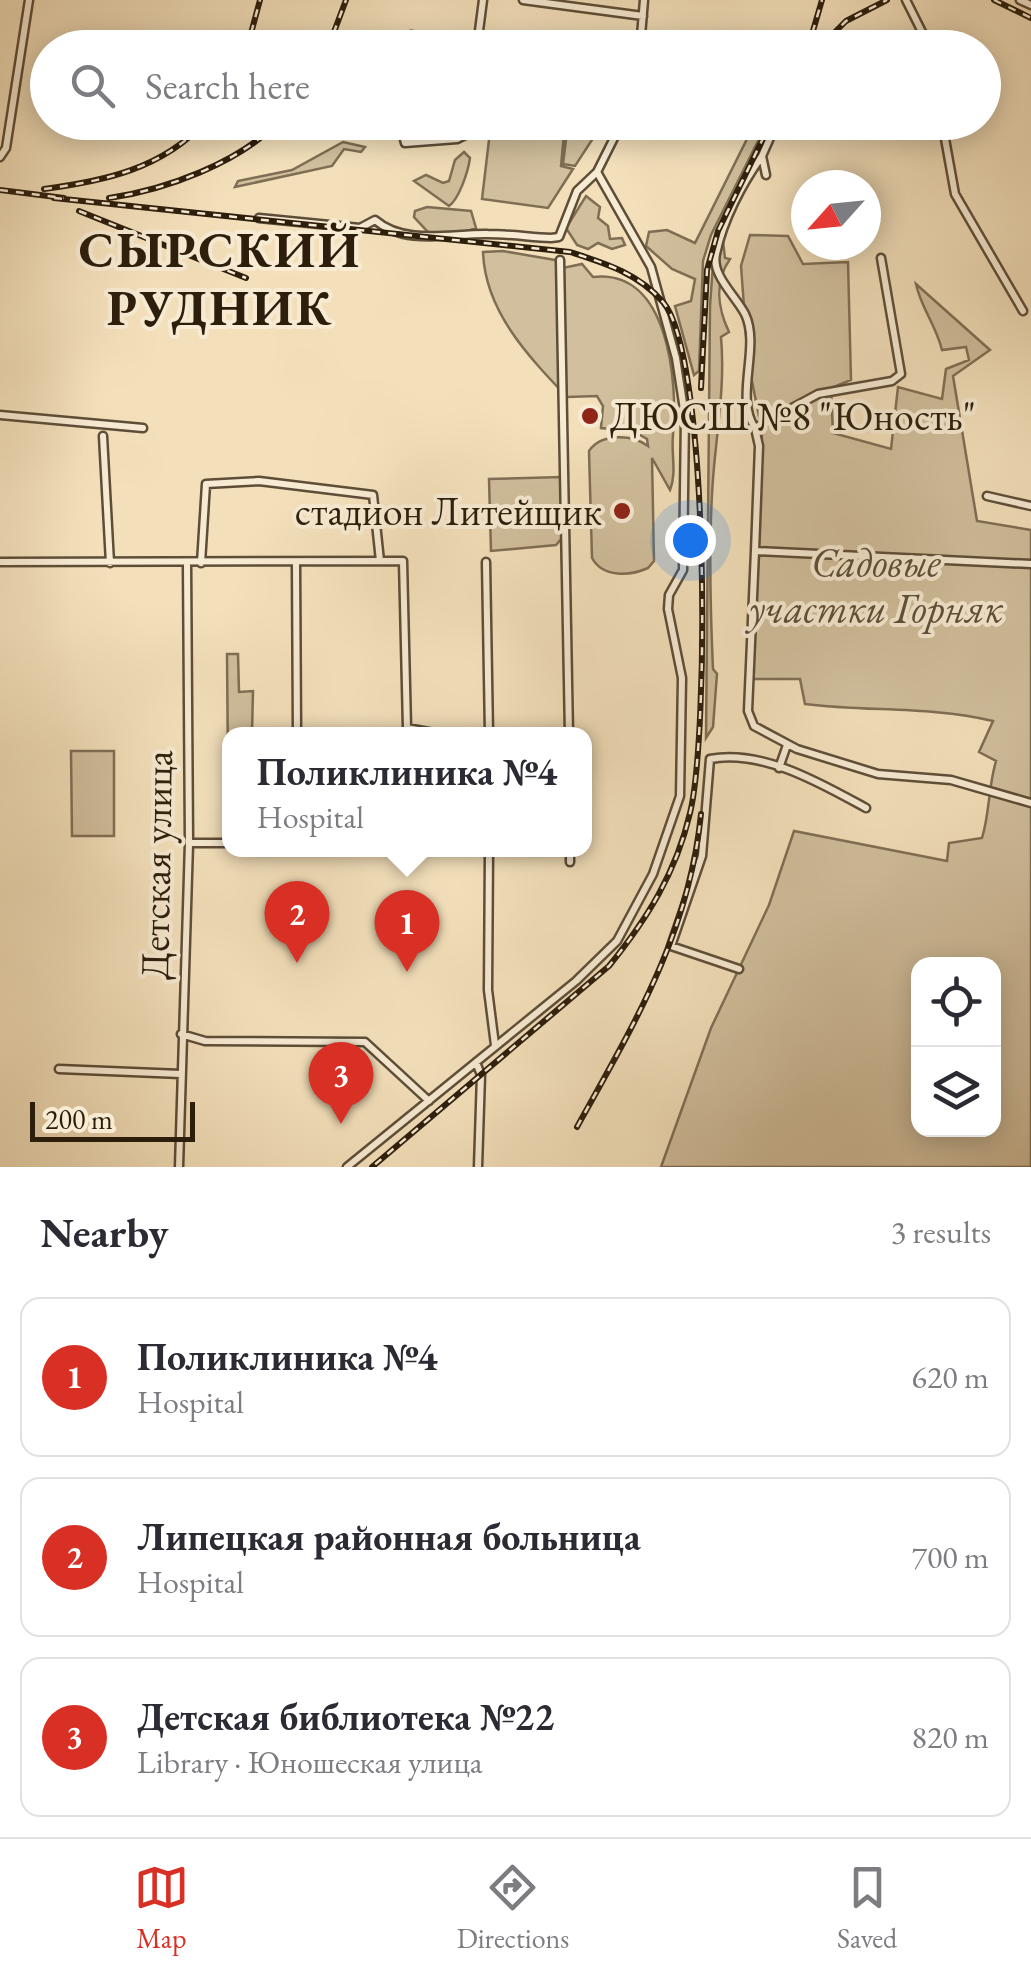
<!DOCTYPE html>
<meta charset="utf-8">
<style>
body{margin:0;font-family:"EB Garamond",serif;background:#f7f7f7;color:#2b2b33}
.controls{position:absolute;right:30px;bottom:30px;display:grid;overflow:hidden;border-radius:20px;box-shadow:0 5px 25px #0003}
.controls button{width:90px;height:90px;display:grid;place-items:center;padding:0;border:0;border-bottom:2px solid #e1e1e2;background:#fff;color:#2b2b33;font:50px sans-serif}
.compass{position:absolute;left:791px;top:170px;width:90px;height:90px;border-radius:50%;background:#fff;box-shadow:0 5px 25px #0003;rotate:243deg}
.scale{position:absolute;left:30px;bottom:25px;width:165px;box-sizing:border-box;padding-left:10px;border:5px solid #2d1e0c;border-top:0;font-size:28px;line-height:35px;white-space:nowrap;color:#2d1e0c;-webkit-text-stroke:8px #f7ebd3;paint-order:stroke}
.you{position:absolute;left:690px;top:540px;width:35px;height:35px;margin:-25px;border:8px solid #fff;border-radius:50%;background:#1a73e8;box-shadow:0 0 0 15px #1a73e833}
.badge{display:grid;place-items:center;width:65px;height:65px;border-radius:50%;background:#d93025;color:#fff;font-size:32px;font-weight:700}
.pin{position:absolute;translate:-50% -82px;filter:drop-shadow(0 2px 5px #0008)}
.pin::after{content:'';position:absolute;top:52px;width:35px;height:30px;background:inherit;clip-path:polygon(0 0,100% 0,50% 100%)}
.popup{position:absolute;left:222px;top:727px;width:370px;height:130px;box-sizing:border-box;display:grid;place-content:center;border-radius:20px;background:#fff;filter:drop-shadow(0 2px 8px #0005);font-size:32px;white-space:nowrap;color:#7c7c81}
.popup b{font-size:38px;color:#2b2b33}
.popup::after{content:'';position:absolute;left:50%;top:100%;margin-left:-20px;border:20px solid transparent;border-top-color:#fff}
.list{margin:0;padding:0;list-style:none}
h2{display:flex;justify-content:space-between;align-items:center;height:130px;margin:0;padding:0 40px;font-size:42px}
h2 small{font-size:32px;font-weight:400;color:#7c7c81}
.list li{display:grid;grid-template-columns:65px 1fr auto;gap:30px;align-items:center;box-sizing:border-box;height:160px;margin:0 20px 20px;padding:0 20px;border:2px solid #e1e1e2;border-radius:20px}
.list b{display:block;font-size:38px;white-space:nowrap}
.list p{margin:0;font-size:32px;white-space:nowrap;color:#7c7c81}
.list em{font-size:32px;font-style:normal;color:#7c7c81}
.icon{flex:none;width:55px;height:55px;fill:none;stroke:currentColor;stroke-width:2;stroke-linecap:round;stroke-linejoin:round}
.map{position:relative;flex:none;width:1031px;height:1167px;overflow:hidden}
.search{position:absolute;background:#fff;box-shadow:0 5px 25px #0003;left:30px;right:30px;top:30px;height:110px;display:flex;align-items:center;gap:25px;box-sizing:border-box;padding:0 35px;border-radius:55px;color:#7c7c81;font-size:38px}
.sheet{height:670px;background:#fff}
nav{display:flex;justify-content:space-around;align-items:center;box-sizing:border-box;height:140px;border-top:2px solid #e1e1e2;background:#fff;font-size:28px;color:#7c7c81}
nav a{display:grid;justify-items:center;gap:5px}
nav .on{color:#d93025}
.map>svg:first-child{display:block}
</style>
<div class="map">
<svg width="1031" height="1167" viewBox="0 0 1031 1167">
<rect width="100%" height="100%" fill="#f3e0bb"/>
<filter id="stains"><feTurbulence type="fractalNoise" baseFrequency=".002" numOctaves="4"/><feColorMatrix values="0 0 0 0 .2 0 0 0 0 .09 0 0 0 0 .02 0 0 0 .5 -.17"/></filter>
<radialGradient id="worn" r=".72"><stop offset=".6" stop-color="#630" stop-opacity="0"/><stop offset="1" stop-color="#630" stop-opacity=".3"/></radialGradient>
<path fill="#d1bf9d" stroke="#7f6e54" stroke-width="2.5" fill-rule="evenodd" d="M491 123H565L561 166 573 169 548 208 482 199Z
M568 123H603L575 166 563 164Z
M755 123H767L711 235 703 261 699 371 694 375 675 306 691 301 695 279 672 269 646 246 649 232 667 230 695 243Z
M343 142 365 147 361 152 344 149 332 166 235 187 238 181 292 170Z
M464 152 470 158C468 172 459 199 449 206L414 181 426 175 443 183 449 181 455 160Z
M586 196 600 207 598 218 608 226 610 239 622 238 625 245 612 249 598 243 588 249 577 245 566 228Z
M427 207 471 211 476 228 462 233 428 232 414 217 415 211Z
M750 235 788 236 803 264 848 262 851 380 831 388 833 433 891 449 898 387 942 399 946 369 969 360 966 347 942 350C936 325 921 308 916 284L990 350 953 376 977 521 1031 530V1167H661L711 1028 769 905 794 831 947 861 949 843 982 838C990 812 988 788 996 761L979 752 993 721C930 706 868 712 805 704L800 679H753L762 432 748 361 741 266ZM918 964H994V1130H918Z
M723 241 725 258 730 259C714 282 718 309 729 332L721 337C725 381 718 423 714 467 708 532 710 603 713 669L717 674 713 727 706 738 710 306 713 264Z
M503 251 555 260 563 268 582 264 593 277C669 268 678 382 673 435 671 454 677 473 670 490L652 458 654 561 648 568C630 576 603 578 592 558L589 451C601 433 632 434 648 446L647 439 633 431 601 428 603 406 597 396 567 397C528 356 485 311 483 252Z
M561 477 562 538 556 545 491 551 489 479Z
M227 654H238L239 692 253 691 252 732 230 734 228 767Z
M71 751H114V836H72Z"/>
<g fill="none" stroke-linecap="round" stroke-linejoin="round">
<g stroke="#5e4e38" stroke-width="11">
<path id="street" d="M523 0 643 16
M906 0 930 48
M1020 0 1031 5
M477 46 483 0
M405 48 411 35 477 46
M640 48 644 0
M399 122 405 143 457 139 469 133 470 122
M942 122 955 194 1023 311
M762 156C742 184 723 220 716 254 711 275 735 295 745 314 761 347 734 397 755 428L818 394 892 381 901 374 881 258
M0 157 6 148 29 0
M766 175 762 156 777 122
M259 218 360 228 375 220C405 246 452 233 488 234 509 234 530 237 551 238L559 237 577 191 597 172
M560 260 569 734
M0 415 143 428
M755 428 759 446 755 551 1031 564
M103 436 110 563
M987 496 1031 506
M755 551 748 711 754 726 797 749 878 774 951 780 1031 803
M0 562 403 561 407 728 439 734
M486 562 489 734
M201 563 206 484 259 481 373 495 380 561
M296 563 297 734
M779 768 787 745
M189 843H230
M489 850 488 990 495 1045
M570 862V850
M739 969 671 946 702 856 710 759C763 749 822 784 866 808
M181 1034 205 1041 365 1042 429 1101
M476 1062 481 1075 478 1167
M59 1069 181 1074
M179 1167 189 843 187 563
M347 1167 576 981 617 941 653 874 680 796 682 678 668 609 669 595 683 570 685 416 676 358 651 267 597 172 622 122"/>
</g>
<use href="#street" stroke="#f7ebd3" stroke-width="6"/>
<g stroke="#2d1e0c" stroke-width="6">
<path id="rail" d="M994 0 1031 18
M247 48 260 0
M328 48 346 0
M808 48 822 0
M819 48 846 21 887 0
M44 189C104 181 162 169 205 122
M0 190 64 198
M54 198 570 252C604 263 638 273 663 302 710 357 709 736 690 813 676 873 647 919 609 966L372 1167
M109 198C165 190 239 163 278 122
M79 211 246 278
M701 388 707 270 718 231 771 122
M577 1127C634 1024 689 934 701 814"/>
</g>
<use href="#rail" stroke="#f7ebd3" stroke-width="2.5" stroke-dasharray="8" stroke-linecap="butt"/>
</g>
<g fill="#8f2418" stroke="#f7ebd3" stroke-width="4">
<circle cx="590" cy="416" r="10"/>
<circle cx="622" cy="511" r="10"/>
</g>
<g text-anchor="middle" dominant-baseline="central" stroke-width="8" stroke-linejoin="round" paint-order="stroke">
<g font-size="40" fill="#2d1e0c" stroke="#f7ebd3" text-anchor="start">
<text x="610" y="416">ДЮСШ №8 "Юность"</text>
<text x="602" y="511" text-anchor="end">стадион Литейщик</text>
</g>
<g font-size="40" font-style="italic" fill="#5e4e38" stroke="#f7ebd3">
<text x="876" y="562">Садовые<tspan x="876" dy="46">участки Горняк</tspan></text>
</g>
<g font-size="40" fill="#2d1e0c" stroke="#f7ebd3">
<text transform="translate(156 865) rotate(-89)">Детская улица</text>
</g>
<g font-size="50" font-weight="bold" letter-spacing="2.5" fill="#2d1e0c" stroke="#f7ebd3">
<text x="220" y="249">СЫРСКИЙ<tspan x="220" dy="58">РУДНИК</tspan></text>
</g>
</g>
<rect width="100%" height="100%" filter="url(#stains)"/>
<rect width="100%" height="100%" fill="url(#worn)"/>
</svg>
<div class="controls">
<button><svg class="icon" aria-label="locate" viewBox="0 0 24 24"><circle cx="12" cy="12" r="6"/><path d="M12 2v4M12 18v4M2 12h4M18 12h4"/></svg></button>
<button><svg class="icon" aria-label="layers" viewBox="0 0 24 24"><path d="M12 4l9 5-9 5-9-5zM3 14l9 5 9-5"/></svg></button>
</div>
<svg class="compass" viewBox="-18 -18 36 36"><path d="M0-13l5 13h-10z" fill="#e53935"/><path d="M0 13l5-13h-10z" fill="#7c7c81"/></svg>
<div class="scale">200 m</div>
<div class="you"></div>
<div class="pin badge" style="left:407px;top:972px">1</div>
<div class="popup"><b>Поликлиника №4</b>Hospital</div>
<div class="pin badge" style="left:297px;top:963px">2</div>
<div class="pin badge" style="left:341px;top:1124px">3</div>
<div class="search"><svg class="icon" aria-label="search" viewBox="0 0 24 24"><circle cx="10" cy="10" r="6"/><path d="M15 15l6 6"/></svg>Search here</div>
</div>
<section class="sheet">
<h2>Nearby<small>3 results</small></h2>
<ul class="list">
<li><span class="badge">1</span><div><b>Поликлиника №4</b><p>Hospital</p></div><em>620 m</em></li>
<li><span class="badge">2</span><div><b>Липецкая районная больница</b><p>Hospital</p></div><em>700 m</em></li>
<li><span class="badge">3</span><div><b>Детская библиотека №22</b><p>Library · Юношеская улица</p></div><em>820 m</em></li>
</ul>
</section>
<nav>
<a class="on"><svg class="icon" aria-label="map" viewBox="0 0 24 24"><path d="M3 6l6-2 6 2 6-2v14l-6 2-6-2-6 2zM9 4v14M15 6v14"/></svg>Map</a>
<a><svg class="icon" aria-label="directions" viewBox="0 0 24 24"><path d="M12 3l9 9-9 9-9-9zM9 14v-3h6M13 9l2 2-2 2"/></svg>Directions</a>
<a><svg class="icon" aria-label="saved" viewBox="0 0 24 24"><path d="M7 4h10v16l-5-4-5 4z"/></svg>Saved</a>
</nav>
